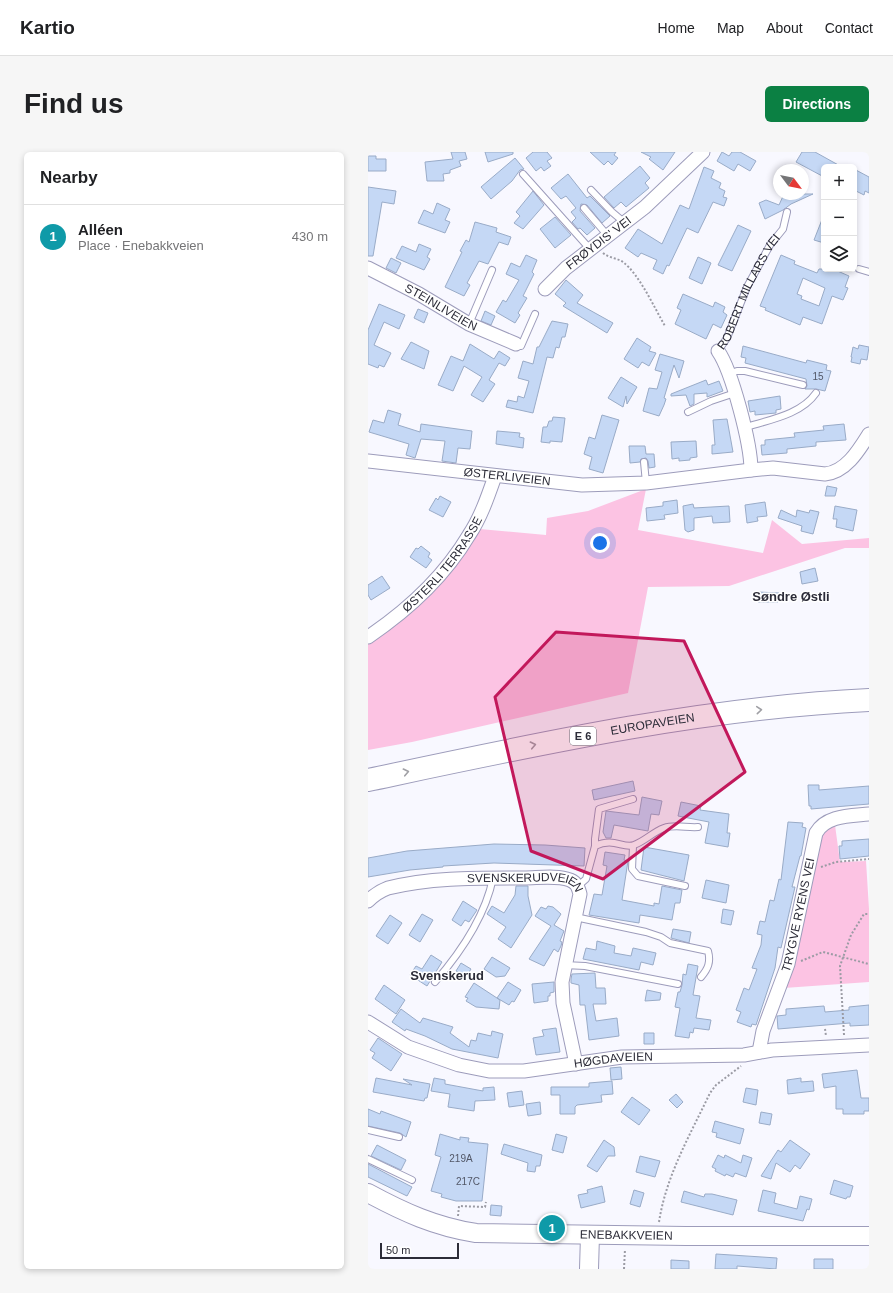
<!DOCTYPE html>
<meta charset="utf-8">
<style>
body{margin:0;font-family:Arial,sans-serif;background:#f6f6f6;color:#202124}
.controls{position:absolute;right:12px;top:12px;display:grid;overflow:hidden;border-radius:6px;box-shadow:0 2px 6px #0003}
.controls button{width:36px;height:36px;display:grid;place-items:center;padding:0;border:0;border-bottom:1px solid #e0e0e0;background:#fff;color:#202124;font:20px sans-serif}
.compass{position:absolute;left:405px;top:12px;width:36px;height:36px;border-radius:50%;background:#fff;box-shadow:0 2px 6px #0003;rotate:122deg}
.scale{position:absolute;left:12px;bottom:10px;width:79px;box-sizing:border-box;padding-left:4px;border:2px solid #2c2c38;border-top:0;font-size:11px;line-height:14px;white-space:nowrap;color:#2c2c38;-webkit-text-stroke:3px #fff;paint-order:stroke}
.you{position:absolute;left:232px;top:391px;width:14px;height:14px;margin:-10px;border:3px solid #fff;border-radius:50%;background:#1a73e8;box-shadow:0 0 0 6px #1a73e833}
.badge{display:grid;place-items:center;width:26px;height:26px;border-radius:50%;background:#0b8043;color:#fff;font-size:13px;font-weight:700}
.pin{position:absolute;translate:-50% -50%;border:2px solid #fff;box-shadow:0 1px 4px #0006}
.list{margin:0;padding:0;list-style:none}
h2{display:flex;justify-content:space-between;align-items:center;height:52px;margin:0;padding:0 16px;font-size:17px}
h2 small{font-size:13px;font-weight:400;color:#757577}
.list li{display:grid;grid-template-columns:26px 1fr auto;gap:12px;align-items:center;box-sizing:border-box;height:64px;padding:0 16px;border-top:1px solid #e0e0e0}
.list b{display:block;font-size:15px;white-space:nowrap}
.list p{margin:0;font-size:13px;white-space:nowrap;color:#757577}
.list em{font-size:13px;font-style:normal;color:#757577}
.icon{flex:none;width:22px;height:22px;fill:none;stroke:currentColor;stroke-width:2;stroke-linecap:round;stroke-linejoin:round}
.map{position:relative;flex:none;width:501px;height:1117px;overflow:hidden;border-radius:6px}
header{display:flex;align-items:center;gap:24px;box-sizing:border-box;height:56px;padding:0 20px;background:#fff;border-bottom:1px solid #e0e0e0}
header strong{font-size:19px}
nav{display:flex;gap:22px;margin-inline-start:auto;font-size:14px}
.intro{display:flex;align-items:center;justify-content:space-between;box-sizing:border-box;height:96px;padding:0 24px}
h1{margin:0;font-size:28px}
.button{padding:10px 18px;border-radius:6px;background:#0b8043;color:#fff;font-size:14px;font-weight:700}
main{display:flex;gap:24px;padding:0 24px}
aside{flex:1;background:#fff;border-radius:6px;box-shadow:0 2px 6px #0003}
.map>svg:first-child{display:block}
</style>
<header>
<strong>Kartio</strong>
<nav><a>Home</a><a>Map</a><a>About</a><a>Contact</a></nav>
</header>
<div class="intro"><h1>Find us</h1><a class="button">Directions</a></div>
<main>
<aside>
<h2>Nearby<small></small></h2>
<ul class="list">
<li><span class="badge" style="background:#0f9aa8">1</span><div><b>Alléen</b><p>Place · Enebakkveien</p></div><em>430 m</em></li>
</ul>
</aside>
<div class="map">
<svg width="501" height="1117" viewBox="0 0 501 1117">
<rect width="100%" height="100%" fill="#f8f8ff"/>
<path fill="#fcc3e3" d="M278 337 270 378 395 401 404 368 434 392 501 386V396H477L361 434 280 435 260 541 44 590 0 598V480L45 444 101 376 178 383 179 366 220 359Z
M467 673 472 710 498 709 501 757V830L416 836 427 811 453 683 456 677Z"/>
<path fill="#c5d8f5" stroke="#99abc7" fill-rule="evenodd" d="M83 0H97L99 7 91 9 93 14 82 18V21L75 22 76 29H59L57 10 85 7Z
M117 0H145V2L120 10Z
M165 0H179L184 6 179 9 183 14 176 19 173 15 168 19 158 6Z
M222 0H248L246 3 250 6 244 13 240 9 236 13Z
M273 0H307L295 18 281 7 283 5Z
M354 0 361 4 364 0H372L388 9 382 19 370 12 366 19 349 9Z
M434 0H447L474 15H456V25L428 10Z
M0 4H8V7H18V19H0Z
M147 6 156 17 152 18 144 29 123 47 113 35Z
M272 14 282 26 277 31 281 36 258 55 253 50 246 56 236 45Z
M336 15 346 19 343 26 353 31 351 36 357 39 355 45 359 46 356 54 345 50 330 81 319 76 301 114 299 113 295 122 285 117 289 108 273 101 270 105 257 96 270 77 294 92 312 53 321 57Z
M486 17 501 25V41L497 39 496 43 486 38Z
M200 22 219 46 222 44 242 64 234 71 219 53 213 52 212 59 227 76 219 83 212 76 210 77 204 70 208 66 203 60 208 56 198 44 193 47 183 36Z
M0 35 28 39 26 52 14 50 5 104H0Z
M165 39 176 53 155 77 146 71 152 64 148 60Z
M416 42H445L423 52 415 58 397 67 391 51 398 48 411 53Z
M69 51 82 57 77 68 82 70 77 81 50 71 56 58 65 62Z
M187 65 203 83 187 96 172 77Z
M455 65H456V91L446 88Z
M107 70 129 76 128 80 143 85 140 93 131 90 120 112 111 109 99 131 102 133 96 144 77 135 94 100 92 99 98 88 101 90Z
M370 73 383 79 364 119 350 113Z
M51 92 63 97 59 105 62 107 56 118 28 106 34 94 48 100Z
M158 103 169 108 164 120 166 122 155 144 159 146 150 161 152 163 147 171 128 160 135 148 138 150 151 128 138 122 143 111 152 115Z
M413 103 427 109 426 112 449 121 451 117H465L481 124 477 135 480 136 475 148 464 144 454 172 435 165 432 173 397 158 398 156 392 154ZM435 126 457 136 451 154 433 147 434 144 429 142Z
M330 105 343 111 334 132 321 126Z
M23 106 33 111 28 121 18 116Z
M198 128 215 143 209 151 245 171 239 181 195 154 198 151 187 142Z
M315 142 345 155 347 150 357 155 355 160 359 163 353 176 345 172 338 187 307 172 313 158 309 156Z
M11 152 37 163 31 177 16 170 6 193 23 201 16 215 11 213 10 216 0 212V178Z
M50 157 60 161 56 171 46 166Z
M117 159 127 164 123 173 113 169Z
M184 169 200 172 197 185H194L191 196 188 195 185 206 179 205 165 261 138 255 140 248 149 250 150 244 156 246 161 229 150 226 155 209 165 212 169 195H171Z
M269 186 283 195 281 199 288 201 281 214 274 210 270 216 256 207Z
M43 190 61 199 56 217 33 207Z
M102 192 126 207 131 199 142 206 137 214 131 211 121 228 127 232 115 250 103 243 114 225 96 214 85 239 70 233 83 204 95 209Z
M491 193 501 195 499 208 493 207 492 212 483 210 484 205H483L485 195 490 197Z
M375 194 438 211 439 208 459 213 458 218 463 219 457 239 448 237H437L439 234 438 227 377 211 378 206 373 205Z
M292 202 316 209 311 226 306 213 296 246 298 247 296 253 291 264 275 259 281 236 289 237 294 220 287 218Z
M253 225 269 235 259 252 258 244 255 255 240 246Z
M338 228 340 233 351 229 355 239 339 245V241L326 242V252L322 254 318 243 303 244V242Z
M412 244 413 257 408 258V261L387 263V259L382 260 380 249Z
M20 258 33 262 30 273 52 280 53 272 104 279 102 297 90 296 88 311 74 309 77 289 53 287 47 306 38 303 41 292 1 280 5 268 16 271Z
M234 263 251 268 235 321 221 317 224 305 216 302 221 285 227 287Z
M185 265 197 266 194 290 182 289V291L173 290 175 275H179L181 269H184Z
M359 267 365 300 344 302V293H347L345 268Z
M476 272 478 288 448 290V294L419 297V301L394 303 393 293H397V288L427 285 426 281 456 278 455 274Z
M129 279 152 281 151 285 156 286 155 296 128 292Z
M328 289 329 305 322 306V308L311 309V306L304 307 303 290Z
M261 294H277L278 302H286L287 315 281 316 280 309 278 306 273 307 272 310 262 311Z
M459 334 469 336 467 344H457Z
M72 344 83 350 75 365 61 358 68 346 70 348Z
M309 348 310 361 296 363 297 367 279 369 278 356 295 354V350Z
M397 350 399 364 389 365 390 369 379 371 377 353Z
M325 352 326 356 361 354 362 370 345 371 344 364 326 366V378L320 380 317 378 315 354Z
M467 354 489 358 485 379 468 375 469 367H465Z
M413 358 428 365 429 358 441 361 442 358 451 360 445 382 433 379 434 374 410 366Z
M53 394 62 401 60 405 64 408 58 416 42 405 48 396 50 397Z
M447 416 450 429 434 432 432 420Z
M14 424 22 436 3 448 0 443V433Z
M390 440 411 441 410 450H390Z
M265 629 267 639 226 648 224 638Z
M440 633H451V638L501 634V652L443 657V654H441Z
M274 645 294 649 291 663 283 662 280 679 246 673 243 686H238L235 680 238 659 271 663Z
M313 650 333 654 332 658 361 662 359 681H362L360 695 337 691 341 670 310 664Z
M420 670 435 671 434 675 438 676 433 704H432L424 735H427L413 796 410 795 407 816 388 873 384 872 383 875 369 870 373 860 368 858 376 836 381 838 389 817 384 816 393 793 394 783 389 782 391 773 392 769 397 770 402 748 406 749 411 727 413 728Z
M501 687V704L472 707 471 694H474V689Z
M126 692 177 693 217 696 216 714 126 711 75 714V715L42 718 0 725V706L39 699Z
M276 695 321 703 316 729 273 718Z
M237 700 257 703 256 708 260 709 254 748 286 754V751L291 752 294 734 314 738 312 751H307L304 768 272 763 271 771 221 763 226 742 234 743 239 714 235 713Z
M338 728 361 733 358 751 334 746Z
M148 734H160V744L164 763 143 796 130 787 138 775 119 762 124 754 136 761 147 743Z
M95 749 109 758 101 770 97 768 93 774 84 768Z
M180 754 185 755 193 762 186 773 196 779 192 789 194 790 193 794 190 800 186 797 176 814 161 807 183 774 167 764 173 755 178 757Z
M355 757 366 759 363 773 353 771Z
M54 762 65 768 52 790 41 783Z
M22 763 34 771 20 792 8 784Z
M305 777 323 780 321 791 303 786Z
M229 789 247 794 246 801 263 804 265 796 288 801 285 813 273 810 271 818 215 807 218 796 228 798Z
M63 803 74 810 59 834 42 823 48 814 54 817Z
M124 805 142 816 137 824 128 825 116 817Z
M93 811 103 817 98 825 88 819Z
M320 812 330 814 325 843 332 844 328 866 343 868 341 878 326 876 325 881 322 880 321 886 307 884 312 856 307 855 310 840H312L314 833 315 822 318 823Z
M227 821 228 836H237L238 852H225L228 869 249 866 251 884 221 888 217 853H212L211 833 203 831V827L204 822Z
M140 830 153 838 146 850 144 849 141 853 129 846Z
M186 830V840L182 841V844H180V849L166 851 164 832Z
M106 831 132 848 131 857 108 855 98 849 100 846 97 845Z
M16 833 37 848 28 862 7 847Z
M279 838 293 841 292 848 277 849Z
M501 853V873L482 874V871L410 877 409 864 418 863V857L456 854 457 860 481 858V855Z
M33 857 52 871 55 866 85 875 82 881 101 895 103 888 108 889 110 881 123 884 124 879 135 882 130 906 84 897 57 884 38 877 37 879 24 870Z
M188 876 192 900 168 903 165 886 176 884 174 878Z
M276 881H286V892H276Z
M10 886 34 902 23 919 4 906 7 901 2 898Z
M253 915 254 927 243 928 242 916Z
M489 918 493 946H501V959H496V962H475V957H468V934L456 936 454 922Z
M8 926 44 933 35 927 62 932 59 946H57L56 949 5 940Z
M66 926 77 928V932L115 939V936L126 935 127 948 107 949 106 959 80 955 82 942 63 939Z
M433 926V930L445 929 446 939 420 942 419 928Z
M244 929 245 942 233 943 234 950 209 953 207 955V962H192V943H183V935H221V931Z
M378 936 390 938 388 953 375 950Z
M154 939 156 953 141 955 139 941Z
M308 942 315 950 309 956 301 948Z
M264 945 282 958 271 973 253 960Z
M172 950 173 962 160 964 158 952Z
M0 957 12 962 13 959 43 970 38 985 32 981 0 974Z
M393 960 404 962 402 973 391 971Z
M347 969 376 977 372 992 348 985 349 981 344 980Z
M72 982 92 988V985L101 986 100 990 120 992 114 1049H88L73 1045 74 1042 63 1039 73 1005 67 1003Z
M188 982 199 985 195 1001 184 998Z
M236 988 246 995 247 1004H240L229 1020 219 1014Z
M422 988 442 1002 432 1017 427 1013 422 1020 408 1011 403 1027 393 1024 410 998 413 1000Z
M136 992 174 1003 172 1014H168L167 1020 159 1019 160 1011 133 1002Z
M9 993 38 1008 33 1018 3 1004Z
M350 1003 356 1006 357 1003 373 1011 375 1003 384 1006 378 1025 367 1021 365 1025 358 1022 357 1024 347 1019 348 1017 344 1015Z
M272 1004 292 1009 287 1025 268 1020Z
M0 1012 44 1035 39 1044 0 1025Z
M466 1028 485 1034 482 1045H479L478 1047 462 1042Z
M234 1034 237 1050 213 1056 210 1043 220 1041 219 1038Z
M266 1038 276 1041 272 1055 262 1052Z
M395 1038 408 1041 406 1051 429 1057 432 1044 444 1047 441 1058 439 1057 435 1069 390 1059Z
M316 1039 336 1045 337 1042H344L369 1048 365 1063 313 1050Z
M123 1053 134 1054 133 1064 122 1063Z
M348 1102 409 1106 408 1117 369 1114V1117H347Z
M446 1107H465V1117H446Z
M303 1108 321 1109V1117H303Z"/>
<g fill="none" stroke-linecap="round" stroke-linejoin="round">
<g stroke="#9d9cbb" stroke-width="8">
<g id="lane">
<path d="M155 22 222 97"/>
<path d="M223 38 244 60 257 71"/>
<path d="M216 56 240 84"/>
<path d="M491 117 501 120"/>
<path d="M101 172 124 118"/>
<path d="M149 193 153 194 167 162"/>
<path id="s1" d="M350 199 359 186 379 135 402 93 415 77 419 60"/>
<path d="M360 222 369 219H377L435 233"/>
<path d="M320 260 343 249 367 241"/>
<path d="M375 276C400 268 433 263 448 241"/>
<path d="M276 310 278 331"/>
<path d="M227 694V687L231 657 265 647"/>
<path d="M265 694 264 717 270 724 317 734"/>
<path d="M210 734 218 727 227 694C246 685 255 697 266 693 277 689 285 680 296 676 307 672 319 676 330 675"/>
<path d="M207 765 278 780 293 785 302 791 340 799C343 810 340 817 333 825"/>
<path d="M196 813 217 814 310 832"/>
<path d="M67 830C93 800 117 765 125 726"/>
<path d="M0 978 31 985"/>
<path d="M0 1007 44 1028"/>
</g>
</g>
<g stroke="#9d9cbb" stroke-width="15">
<g id="street">
<path id="s2" d="M0 116 51 142 101 172 148 192"/>
<path id="s3" d="M177 137 198 116 277 55 335 0"/>
<path d="M350 199C364 219 383 292 383 318"/>
<path id="s4" d="M0 309 214 333 278 331 383 318 405 316 457 322C478 320 491 298 501 282"/>
<path id="s5" d="M0 485C40 458 76 425 101 383 113 365 120 344 127 324"/>
<path id="s6" d="M0 749C6 743 12 739 20 736 63 725 112 726 156 726 170 726 189 723 202 728 209 731 210 735 212 742L194 830 195 851 208 912"/>
<path id="s7" d="M0 870 40 895 91 913 121 919H156L254 905 376 903 404 898 501 893"/>
<path id="s8" d="M391 900 395 879 420 812 448 681C458 663 483 664 501 662"/>
</g>
</g>
<g stroke="#9d9cbb" stroke-width="20">
<g id="secondary">
<path id="s9" d="M0 1041C35 1060 68 1075 108 1081L318 1084H501"/>
<path d="M221 1117 222 1083"/>
</g>
</g>
<g stroke="#9d9cbb" stroke-width="24">
<g id="highway">
<path id="s10" d="M0 628C165 593 332 556 501 548"/>
</g>
</g>
<path stroke="#9b9ba4" stroke-width="2" stroke-dasharray="2 2" stroke-linecap="butt" d="M235 101C241 106 249 106 255 110 271 122 286 155 297 174
M453 715 468 710 501 707
M433 809 455 800 501 812
M457 877 458 884
M476 883 472 814 483 783 496 762H501
M90 1064 91 1054 117 1055 118 1050
M291 1070C298 1024 322 983 342 941L348 933 373 914
M256 1117 257 1097"/>
<use href="#lane" stroke="#fff" stroke-width="6"/>
<use href="#street" stroke="#fff" stroke-width="13"/>
<use href="#secondary" stroke="#fff" stroke-width="18"/>
<use href="#highway" stroke="#fff" stroke-width="22"/>
</g>
<defs><path id="oneway-chevron" d="M-2-3.5L2.5 0L-2 3.5" fill="none" stroke-width="1.6" stroke-linecap="round" stroke-linejoin="round"/></defs>
<g stroke="#a0a0a5">
<use href="#oneway-chevron" transform="translate(391 558) rotate(-5)"/>
<use href="#oneway-chevron" transform="translate(165 593) rotate(-12)"/>
<use href="#oneway-chevron" transform="translate(38 620) rotate(-12)"/>
</g>
<path fill="#c2185b" fill-opacity="0.2" stroke="#c2185b" stroke-width="3" stroke-linejoin="round" d="M188 480 316 489 377 620 235 727 163 699 127 545Z"/>
<g text-anchor="middle" dominant-baseline="central" stroke-width="3" stroke-linejoin="round" paint-order="stroke">
<g font-size="10" fill="#525767">
<text x="450" y="224">15</text>
<text x="93" y="1006">219A</text>
<text x="100" y="1029">217C</text>
</g>
<rect fill="#fff" stroke="#6b6b74" stroke-width="1" x="202" y="575" width="26" height="18" rx="3"/>
<g font-size="11" font-weight="bold" fill="#2c2c38">
<text x="215" y="584">E 6</text>
</g>
<g font-size="12" fill="#2c2c38" stroke="#fff">
<text stroke="none"><textPath href="#s3" startOffset="71">FRØYDIS' VEI</textPath></text>
<text stroke="none"><textPath href="#s1" startOffset="67">ROBERT MILLARS VEI</textPath></text>
<text stroke="none"><textPath href="#s2" startOffset="83">STEINLIVEIEN</textPath></text>
<text stroke="none"><textPath href="#s4" startOffset="140">ØSTERLIVEIEN</textPath></text>
<text stroke="none"><textPath href="#s5" startOffset="105">ØSTERLI TERRASSE</textPath></text>
<text stroke="none"><textPath href="#s10" startOffset="290">EUROPAVEIEN</textPath></text>
<text stroke="none"><textPath href="#s6" startOffset="163">SVENSKERUDVEIEN</textPath></text>
<text stroke="none"><textPath href="#s8" startOffset="143">TRYGVE RYENS VEI</textPath></text>
<text stroke="none"><textPath href="#s7" startOffset="257">HØGDAVEIEN</textPath></text>
<text stroke="none"><textPath href="#s9" startOffset="266">ENEBAKKVEIEN</textPath></text>
</g>
<g font-size="13" font-weight="bold" fill="#2c2c38" stroke="#fff">
<text x="423" y="444">Søndre Østli</text>
<text x="79" y="823">Svenskerud</text>
</g>
</g>
</svg>
<div class="controls">
<button>+</button>
<button>−</button>
<button><svg class="icon" aria-label="layers" viewBox="0 0 24 24"><path d="M12 4l9 5-9 5-9-5zM3 14l9 5 9-5"/></svg></button>
</div>
<svg class="compass" viewBox="-18 -18 36 36"><path d="M0-13l5 13h-10z" fill="#e53935"/><path d="M0 13l5-13h-10z" fill="#757577"/></svg>
<div class="scale">50 m</div>
<div class="you"></div>
<div class="pin badge" style="left:184px;top:1076px;background:#0f9aa8">1</div>
</div>
</main>
